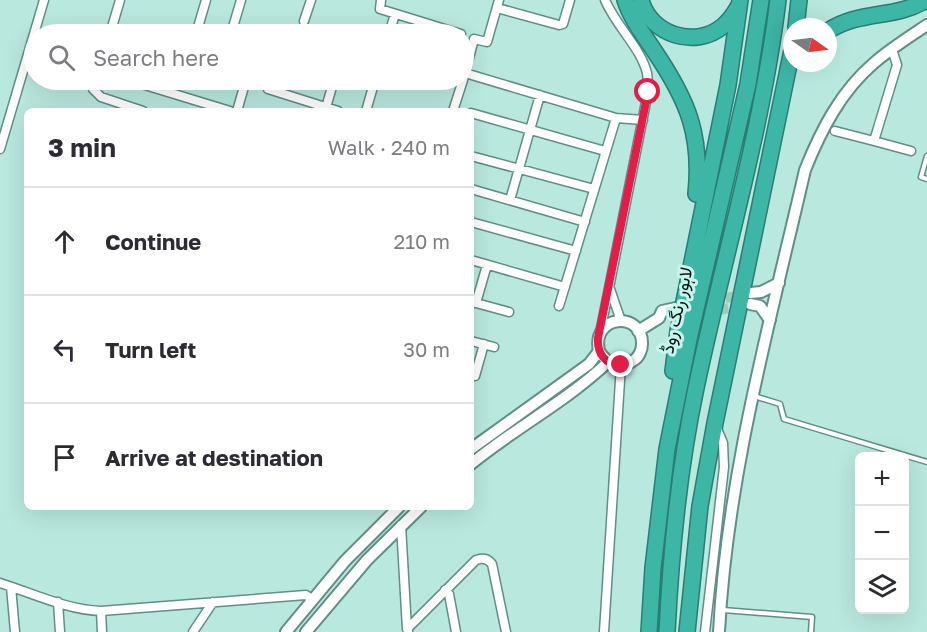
<!DOCTYPE html>
<meta charset="utf-8">
<style>
body{margin:0;font-family:"Golos Text",Vazirmatn,sans-serif;background:#f2f2f3;color:#2b2b33}
.controls{position:absolute;right:18px;bottom:18px;display:grid;overflow:hidden;border-radius:9px;box-shadow:0 6px 24px #0002}
.controls button{width:54px;height:54px;display:grid;place-items:center;padding:0;border:0;border-bottom:2px solid #e1e1e2;background:#fff;color:#2b2b33;font:30px sans-serif}
.compass{position:absolute;left:783px;top:18px;width:54px;height:54px;border-radius:50%;background:#fff;box-shadow:0 6px 24px #0002;rotate:104deg}
.stop{position:absolute;width:18px;height:18px;margin:-14px;border:4px solid #e11d48;border-radius:50%;background:#fff}
.stop.end{background:#e11d48;border-color:#fff;box-shadow:0 2px 6px #0008}
.list{margin:0;padding:0;list-style:none}
h2{display:flex;justify-content:space-between;align-items:center;height:78px;margin:0;padding:0 24px;font-size:26px}
h2 small{font-size:20px;font-weight:400;color:#7c7c81}
.list li{display:grid;grid-template-columns:39px 1fr auto;gap:18px;align-items:center;box-sizing:border-box;height:108px;padding:0 24px;border-top:2px solid #e1e1e2}
.list b{display:block;font-size:22px;white-space:nowrap}
.list em{font-size:20px;font-style:normal;color:#7c7c81}
.icon{flex:none;width:33px;height:33px;fill:none;stroke:currentColor;stroke-width:2;stroke-linecap:round;stroke-linejoin:round}
.map{position:relative;flex:none;width:927px;height:632px;overflow:hidden}
.search{position:absolute;background:#fff;box-shadow:0 6px 24px #0002;left:24px;top:24px;width:450px;height:66px;display:flex;align-items:center;gap:15px;box-sizing:border-box;padding:0 21px;border-radius:33px;color:#7c7c81;font-size:22px}
.panel{position:absolute;background:#fff;box-shadow:0 6px 24px #0002;left:24px;top:108px;width:450px;height:402px;border-radius:9px}
.map>svg:first-child{display:block}
</style>
<div class="map">
<svg width="927" height="632" viewBox="0 0 927 632">
<rect width="100%" height="100%" fill="#b9e8df"/>
<g fill="none" stroke-linecap="round" stroke-linejoin="round">
<path stroke="#9ec8c0" stroke-width="10" stroke-dasharray="10 5" stroke-linecap="butt" d="M711 301 746 294
M689 316 744 305"/>
<g stroke="#618e86" stroke-width="7">
<path id="service" d="M927 156 921 177 927 179
M754 396 780 404 784 419 927 462
M723 610 812 617 811 632"/>
</g>
<g stroke="#618e86" stroke-width="11">
<path id="minor" d="M381 0 380 9 461 34
M497 8 559 25 563 24 570 0
M304 21 311 0
M331 30 347 34
M110 34 120 0
M162 34V33
M196 34 206 0
M231 34 241 0
M389 34 395 14
M465 73 474 39 487 42 499 0
M464 77 465 73 616 118 559 306
M94 80 93 89 101 97 143 111
M135 82 230 111
M268 89 338 111
M237 111 246 80
M325 111 334 80
M366 111 375 80
M453 111 463 80
M471 113 605 151
M616 118 643 120
M835 131 874 141 897 65 892 49
M874 141 911 151
M0 149 44 0
M471 156 594 189
M471 189 585 222
M510 200 540 95
M471 222 576 251
M471 260 565 287
M610 289 621 321
M471 302 476 303 487 265
M476 303 509 312
M600 333 648 92C648 86 648 79 647 73 641 48 616 26 605 0
M471 341 494 347
M475 376 484 344
M401 525 407 629
M0 583C32 593 67 610 101 611
M11 587 15 632
M445 590 449 594 456 632
M58 602 60 632
M102 632 101 611 306 595 312 599
M193 632 213 602
M408 632V628L476 560C483 558 487 558 492 564L506 632
M604 632 621 365
M705 632 724 467 723 443 716 426"/>
</g>
<g stroke="#618e86" stroke-width="14">
<path id="tertiary" d="M750 293 761 292 779 283
M750 304 760 306 770 320
M638 331 659 318 662 311 676 308
M471 449 589 364 599 351C591 314 643 311 642 344 642 350 639 357 634 360 621 371 607 364 599 351
M471 464C515 428 567 401 608 362
M286 632 345 561 399 507
M306 632 367 560 421 507
M719 632C727 476 770 322 805 170 821 130 841 91 874 63 890 49 909 37 927 25"/>
</g>
<g stroke="#297d72" stroke-width="18">
<path id="motorway" d="M625 0C631 19 644 35 655 52 688 101 702 135 696 194
M641 0C650 35 696 49 723 26 729 21 734 14 738 7
M796 27 799 0
M828 31C859 10 896 19 926 0
M673 371 678 331 728 85 740 0
M649 632 653 568 667 449 689 339 748 84 761 0
M667 632C671 550 679 468 696 388 723 259 762 131 778 0
M687 632 700 506 715 423 792 50"/>
</g>
<use href="#service" stroke="#fff" stroke-width="4"/>
<use href="#minor" stroke="#fff" stroke-width="8"/>
<use href="#tertiary" stroke="#fff" stroke-width="10"/>
<use href="#motorway" stroke="#3db6a6" stroke-width="15"/>
</g>
<g fill="none" stroke-linecap="round" stroke-linejoin="round">
<path stroke="#e11d48" stroke-width="8" d="M621 365C605 365 597 353 598 338L648 92"/>
</g>
<g text-anchor="middle" dominant-baseline="central" stroke-width="6" stroke-linejoin="round" paint-order="stroke">
<g font-size="18" fill="#031310" stroke="#c6f5ec">
<text transform="translate(676 310) rotate(-77)">لاہور رنگ روڈ</text>
</g>
</g>
</svg>
<div class="controls">
<button>+</button>
<button>−</button>
<button><svg class="icon" aria-label="layers" viewBox="0 0 24 24"><path d="M12 4l9 5-9 5-9-5zM3 14l9 5 9-5"/></svg></button>
</div>
<svg class="compass" viewBox="-18 -18 36 36"><path d="M0-13l5 13h-10z" fill="#e53935"/><path d="M0 13l5-13h-10z" fill="#7c7c81"/></svg>
<div class="stop" style="left:648px;top:92px"></div>
<div class="stop end" style="left:621px;top:365px"></div>
<div class="search"><svg class="icon" aria-label="search" viewBox="0 0 24 24"><circle cx="10" cy="10" r="6"/><path d="M15 15l6 6"/></svg>Search here</div>
<section class="panel">
<h2>3 min<small>Walk · 240 m</small></h2>
<ul class="list">
<li><svg class="icon" aria-label="ahead" viewBox="0 0 24 24"><path d="M12 20V5M6 11l6-6 6 6"/></svg><div><b>Continue</b></div><em>210 m</em></li>
<li><svg class="icon" aria-label="left" viewBox="0 0 24 24"><path d="M17 20v-9H6M10 6l-5 5 5 5"/></svg><div><b>Turn left</b></div><em>30 m</em></li>
<li><svg class="icon" aria-label="arrive" viewBox="0 0 24 24"><path d="M6 21V4h12l-3 4 3 4H6"/></svg><div><b>Arrive at destination</b></div></li>
</ul>
</section>
</div>
